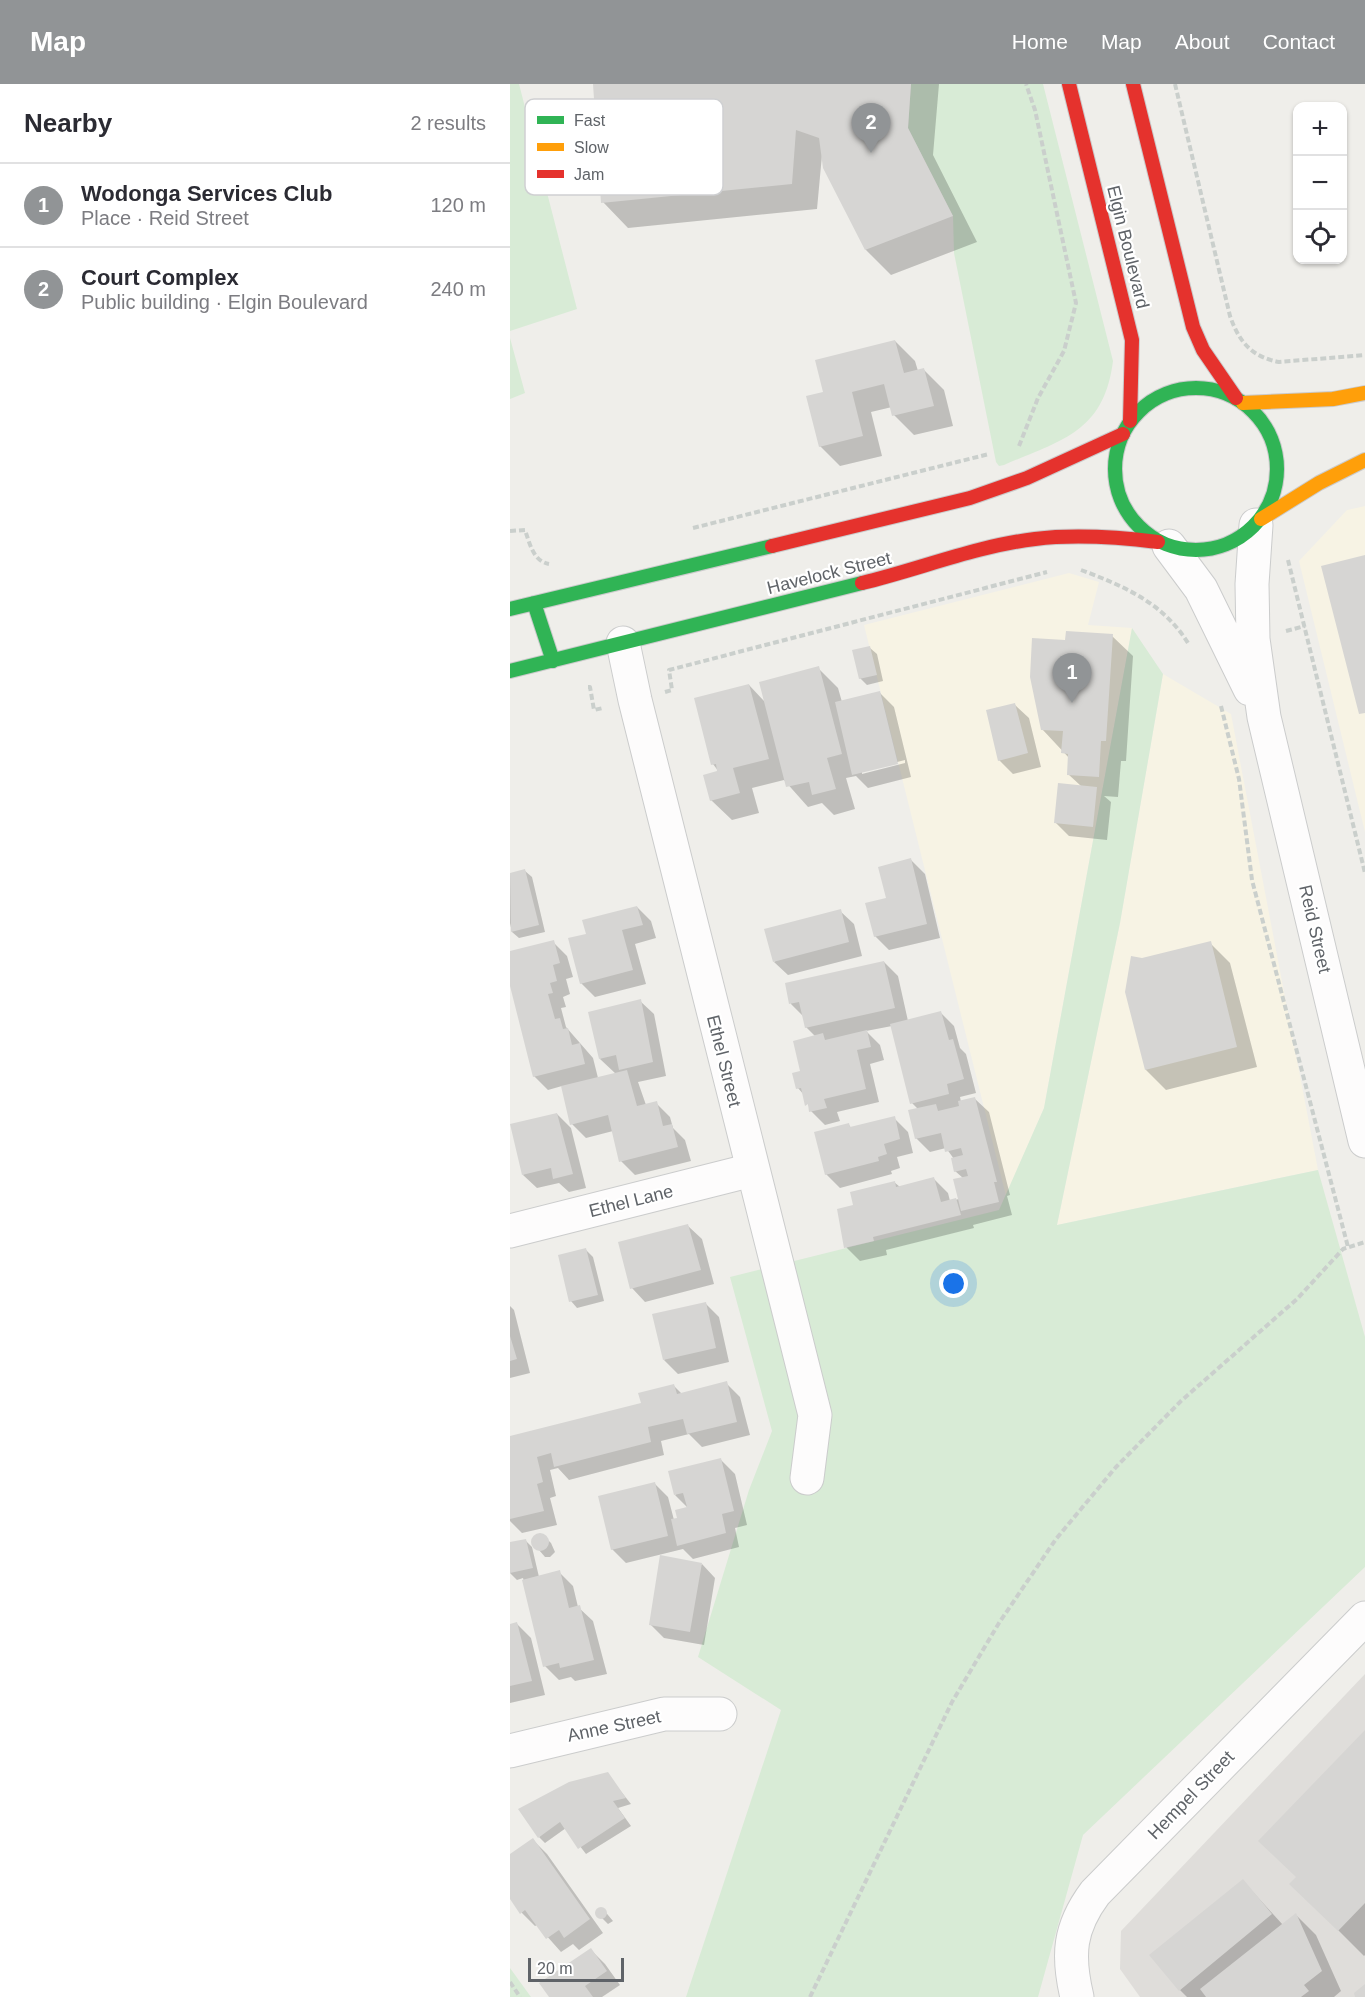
<!DOCTYPE html>
<meta charset="utf-8">
<style>
body{margin:0;font-family:Helvetica,sans-serif;background:#f7f7f7;color:#2b2b33}
.controls{position:absolute;right:18px;top:18px;display:grid;overflow:hidden;border-radius:12px;box-shadow:0 2px 4px #0004}
.controls button{width:54px;height:54px;display:grid;place-items:center;padding:0;border:0;border-bottom:2px solid #e1e1e2;background:#fff;color:#2b2b33;font:30px sans-serif}
.scale{position:absolute;left:18px;bottom:15px;width:96px;box-sizing:border-box;padding-left:6px;border:3px solid #5f6368;border-top:0;font-size:16px;line-height:21px;white-space:nowrap;color:#5f6368;-webkit-text-stroke:4px #fff;paint-order:stroke}
.you{position:absolute;left:444px;top:1200px;width:21px;height:21px;margin:-15px;border:4px solid #fff;border-radius:50%;background:#1a73e8;box-shadow:0 0 0 9px #1a73e833}
.badge{display:grid;place-items:center;width:39px;height:39px;border-radius:50%;background:#919496;color:#fff;font-size:20px;font-weight:700}
.pin{position:absolute;translate:-50% -50px;filter:drop-shadow(0 2px 3px #0008)}
.pin::after{content:'';position:absolute;top:32px;width:21px;height:18px;background:inherit;clip-path:polygon(0 0,100% 0,50% 100%)}
.list{margin:0;padding:0;list-style:none}
h2{display:flex;justify-content:space-between;align-items:center;height:78px;margin:0;padding:0 24px;font-size:26px}
h2 small{font-size:20px;font-weight:400;color:#7c7c81}
.list li{display:grid;grid-template-columns:39px 1fr auto;gap:18px;align-items:center;box-sizing:border-box;height:84px;padding:0 24px;border-top:2px solid #e1e1e2}
.list b{display:block;font-size:22px;white-space:nowrap}
.list p{margin:0;font-size:20px;white-space:nowrap;color:#7c7c81}
.list em{font-size:20px;font-style:normal;color:#7c7c81}
.icon{flex:none;width:33px;height:33px;fill:none;stroke:currentColor;stroke-width:2;stroke-linecap:round;stroke-linejoin:round}
.map{position:relative;flex:none;width:855px;height:1913px;overflow:hidden}
header{display:flex;align-items:center;gap:36px;box-sizing:border-box;height:84px;padding:0 30px;background:#919496;color:#fff}
header strong{font-size:28px}
nav{display:flex;gap:33px;margin-inline-start:auto;font-size:21px}
main{display:flex}
aside{flex:1;background:#fff}
.map>svg:first-child{display:block}
</style>
<header>
<strong>Map</strong>
<nav><a>Home</a><a>Map</a><a>About</a><a>Contact</a></nav>
</header>
<main>
<aside>
<h2>Nearby<small>2 results</small></h2>
<ul class="list">
<li><span class="badge">1</span><div><b>Wodonga Services Club</b><p>Place · Reid Street</p></div><em>120 m</em></li>
<li><span class="badge">2</span><div><b>Court Complex</b><p>Public building · Elgin Boulevard</p></div><em>240 m</em></li>
</ul>
</aside>
<div class="map">
<svg width="855" height="1913" viewBox="0 0 855 1913">
<rect width="100%" height="100%" fill="#efeeea"/>
<path fill="#f7f3e4" d="M855 422V748L789 477 837 426Z
M559 489 589 498 578 541 622 544 534 1024 496 1112 354 541Z
M653 590 721 630 808 1086 547 1141 610 839Z"/>
<path fill="#dfddda" d="M855 1590V1913H630L610 1885 611 1847Z"/>
<path fill="#d8ebd6" d="M0 0H9L67 225 0 247Z
M401 0H533L603 277C594 348 552 356 494 381L489 382 486 378 444 169 443 132 398 44Z
M0 254 15 309 0 315Z
M622 544 653 590 610 839 547 1141 808 1086 855 1253V1483L573 1751 528 1913H176L271 1626 188 1573 239 1406 262 1347 220 1193 489 1126 534 1024Z
M0 1884 21 1913H0Z"/>
<path fill="#0003" fill-rule="evenodd" d="M85 0H429L423 71 467 158 381 191 356 166 312 71 307 125 118 144 93 118Z
M385 257 405 277 408 287 414 286 434 306 443 342 404 351 384 331 382 323 361 328 372 372 330 382 310 362 315 309Z
M602 552 623 572 616 677H611L608 713 594 712 601 718 597 756 559 752 545 738 571 702 558 690 560 675 532 645 557 557Z
M360 564 367 570 373 597 357 601 350 594Z
M308 584 328 604 332 618 370 609 384 623 401 693 358 704 346 692 336 694 345 725 324 731 312 719 298 723 274 696 242 704 249 729 222 736 201 716 209 688 203 680 239 601 255 618ZM395 676V679L352 690V687Z
M505 621 519 634 531 683 503 690 489 676Z
M401 776 415 790 430 854 379 866 365 852 378 815Z
M15 787 22 793 35 848 9 854 2 848 0 839V790Z
M127 823 141 837 146 854 125 860 136 900 85 913 71 899 77 851Z
M330 827 344 840 352 872 278 891 264 878Z
M43 858 57 872 63 893 56 895 60 910 53 913 56 923 51 924 56 943 83 974 88 994 106 990 90 975 130 917 144 930 156 992 128 998 136 1021 146 1019 160 1033 163 1044 175 1056 181 1077 125 1091 111 1077 103 1047 76 1054 62 1040 52 1002 38 1006 24 992 0 896V869Z
M700 859 720 879 747 983 656 1006 636 986 632 875Z
M374 878 388 892 398 937 430 928 444 942 450 964 456 970 466 1009 450 1013 451 1018 465 1015 479 1028 500 1111 497 1112 502 1131 463 1141 464 1144 376 1166 377 1171 350 1177 336 1163 345 1122 384 1098 390 1103 424 1095 438 1109 440 1117 449 1115 453 1094 445 1087 444 1075 436 1064 420 1068 406 1054 408 1025 402 1019 382 942 356 947 370 961 374 976 360 980 369 1018 327 1028 330 1037 315 1041 301 1027 294 1011 288 1004 306 953 296 943 294 933 281 920 277 900Z
M47 1030 61 1044 76 1104 59 1108 49 1099 27 1104 13 1091Z
M384 1034 398 1048 403 1069 387 1073 390 1084 381 1087 382 1090 330 1104 316 1090 339 1041 342 1045Z
M178 1142 192 1155 204 1200 135 1218 122 1204Z
M76 1166 83 1173 94 1217 67 1224 61 1217Z
M195 1219 209 1233 219 1278 168 1290 154 1276Z
M0 1222 4 1226 20 1289 0 1294Z
M216 1299 230 1313 240 1351 192 1363 179 1350 151 1357 154 1371 59 1396 48 1384 40 1386 46 1412 40 1414 47 1441 12 1449 0 1437V1354L133 1320 164 1302 172 1310Z
M211 1376 225 1390 237 1441 225 1444 229 1463 183 1475 173 1465 116 1479 102 1465 144 1399 158 1413 164 1436 169 1435 178 1424 165 1411Z
M27 1452H34L41 1459 45 1468 40 1473H35L23 1459Z
M15 1456 22 1463 29 1493 49 1488 63 1502 68 1523 83 1537 97 1590 65 1597 61 1593 49 1596 35 1582 13 1494 7 1496 0 1489V1460Z
M192 1480 205 1494 194 1561 154 1554 140 1540Z
M7 1540 21 1554 35 1611 0 1619V1541Z
M855 1648V1871L854 1872 807 1825 787 1793Z
M97 1690 121 1720 108 1724 121 1742 76 1770 56 1744 35 1759 29 1753Z
M23 1756 37 1770 93 1849 69 1866 63 1860 51 1868 27 1841 25 1842 12 1829 0 1812V1772Z
M733 1797 773 1841 786 1831 806 1851 831 1907 824 1913H677L670 1906Z
M89 1825H93L103 1837 98 1840 87 1829Z
M81 1866 95 1880 110 1901 92 1913H41Z"/>
<path fill="#d6d5d3" d="M83 0H401L398 44 443 132 355 166 313 84 309 54 286 46 282 100 91 119Z
M385 256 394 289 414 284 424 322 382 332 374 300 342 308 353 352 309 363 296 312 313 308 305 276Z
M855 471V629L849 630 811 482Z
M556 547 603 550 596 657H591L589 693 557 691 558 670 551 669 553 647 531 646 520 593 522 554 555 556Z
M360 562 367 591 349 595 342 566Z
M309 582 332 670 317 674 326 705 302 711 299 698 276 703 249 598Z
M239 600 259 675 223 684 230 709 200 717 193 691 207 687 206 680 201 681 184 614Z
M370 607 388 680 342 691 325 618Z
M505 619 518 669 488 677 476 626Z
M548 699 587 703 583 743 544 739Z
M401 774 417 840 364 853 355 819 376 814 368 783Z
M15 785 29 841 1 848 0 789Z
M127 822 133 841 112 846 123 886 70 900 58 854 76 850 72 836Z
M331 825 339 858 263 878 254 845Z
M44 856 50 879 43 881 47 897 40 899 43 909 38 910 45 935 50 934 53 945 58 944 62 961 70 959 75 980 23 993 0 902V867Z
M701 857 727 963 635 986 615 908 621 872 632 874Z
M374 877 385 924 295 944 289 918 279 920 275 899Z
M131 915 143 978 109 986 106 971 89 975 78 928Z
M431 927 439 956 443 955 454 995 437 1000 439 1010 400 1020 380 940Z
M357 946 361 963 347 966 356 1005 314 1015 317 1024 299 1028 298 1020 295 1022 291 1004 286 1005 282 989 290 987 283 957 313 949 315 956Z
M117 986 127 1022 147 1017 153 1042 162 1040 168 1063 109 1078 98 1031 60 1041 51 1002Z
M465 1013 487 1098H484L489 1118 451 1127 443 1095 458 1092 456 1085 444 1088 441 1074 453 1071 451 1064 435 1068 431 1049 405 1055 398 1026 426 1020 428 1027 449 1022 448 1017Z
M47 1029 63 1090 43 1095 41 1084 12 1091 0 1040Z
M385 1032 390 1055 374 1060 377 1070 368 1073 369 1077 315 1091 304 1048 339 1039 340 1043Z
M424 1093 431 1118 446 1114 451 1131 363 1153 364 1157 334 1164 327 1125 343 1121 340 1108 385 1097 386 1103Z
M178 1140 191 1186 120 1205 108 1158Z
M76 1164 88 1211 59 1218 48 1171Z
M196 1218 206 1264 153 1276 142 1230Z
M0 1252 7 1275 0 1277Z
M217 1297 227 1338 177 1350 173 1335 138 1343 141 1358 44 1383 41 1369 27 1373 33 1398 27 1400 34 1427 0 1435V1352L131 1319 128 1309 164 1300 167 1310Z
M211 1374 224 1427 212 1430 216 1449 167 1462 161 1435 167 1434 165 1426 177 1423 173 1409 164 1411 158 1387Z
M145 1398 158 1452 101 1466 88 1412Z
M21 1458a9 9 0 1 1 18 0a9 9 0 1 1-18 0Z
M16 1455 23 1484 0 1489V1458Z
M150 1471 192 1479 180 1548 139 1541Z
M50 1486 59 1524 70 1521 84 1576 50 1584 49 1579 33 1583 12 1496Z
M7 1538 22 1597 0 1602V1540Z
M855 1646V1819L828 1847 779 1800 786 1793 748 1757Z
M98 1688 116 1714 103 1717 115 1734 68 1765 50 1738 28 1754 8 1725 59 1698Z
M23 1754 80 1835 54 1854 49 1846 36 1855 15 1826 10 1830 0 1815V1770Z
M733 1795 762 1830 669 1907 639 1871Z
M85 1829a6 6 0 1 1 12 0a6 6 0 1 1-12 0Z
M786 1829 812 1887 794 1901 799 1907 791 1913H696L690 1905Z
M81 1864 97 1887 75 1902 83 1913H39L29 1899Z
M855 1900V1913H845L844 1909Z"/>
<g fill="none" stroke-linecap="round" stroke-linejoin="round">
<g stroke="#cbcccc" stroke-width="35">
<path id="street" d="M746 441 742 500 743 555 754 633 855 1057
M659 462 691 505 740 605
M113 559 125 616 305 1331 297 1394
M0 1147 242 1086
M0 1667 154 1630H210
M567 1913C557 1871 559 1844 585 1809L855 1534"/>
</g>
<g stroke="#cacacb" stroke-width="16">
<path id="fast" d="M605 385a81 81 0 1 1 162 0a81 81 0 1 1-162 0Z
M24 519 43 577
M0 525 262 462
M0 587 352 499"/>
</g>
<g stroke="#cacacb" stroke-width="16">
<path id="slow" d="M733 319 823 315 855 309
M751 435 809 399 855 376"/>
</g>
<g stroke="#cacacb" stroke-width="16">
<path id="jam" d="M559 0 622 256 620 337
M623 0 683 243 693 266 726 314
M262 462 460 414 517 394 613 350
M352 499C410 485 466 462 525 455 566 450 607 453 648 458"/>
</g>
<path stroke="#cacfcc" stroke-width="4" stroke-dasharray="6 3" stroke-linecap="butt" d="M665 0 720 232C729 258 742 273 769 278L855 271
M509 362 528 314 554 267 566 219 525 26 516 0
M183 444 479 370
M0 447 15 446C20 460 23 477 39 480
M778 476 855 789
M571 486C614 502 653 519 678 559
M776 547 795 542
M78 603H80L84 626 93 624
M155 608 162 606 159 586 537 488
M711 622 729 695 742 796 838 1163
M0 1898 10 1913
M300 1913 442 1618 489 1539 546 1455 606 1383 671 1317 787 1215 833 1165 855 1158"/>
<use href="#street" stroke="#fdfcfc" stroke-width="33"/>
<use href="#fast" stroke="#30b455" stroke-width="14"/>
<use href="#slow" stroke="#ff9f0a" stroke-width="14"/>
<use href="#jam" stroke="#e5322d" stroke-width="14"/>
</g>
<g text-anchor="middle" dominant-baseline="central" stroke-width="4.5" stroke-linejoin="round" paint-order="stroke">
<g font-size="18" fill="#5f6368" stroke="#fff">
<text transform="translate(618 163) rotate(76)">Elgin Boulevard</text>
<text transform="translate(319 489) rotate(-14)">Havelock Street</text>
<text transform="translate(805 845) rotate(77)">Reid Street</text>
<text transform="translate(214 977) rotate(76)">Ethel Street</text>
<text transform="translate(121 1117) rotate(-14)">Ethel Lane</text>
<text transform="translate(104 1642) rotate(-12)">Anne Street</text>
<text transform="translate(681 1711) rotate(-46)">Hempel Street</text>
</g>
</g>
<rect x="15" y="15" width="198" height="96" rx="9" fill="#fff" stroke="#cfd0d2" stroke-width="1.5"/>
<rect x="27" y="32" width="27" height="8" fill="#30b455"/>
<rect x="27" y="59" width="27" height="8" fill="#ff9f0a"/>
<rect x="27" y="86" width="27" height="8" fill="#e5322d"/>
<g font-size="16" fill="#5f6368">
<text x="64" y="42">Fast</text>
<text x="64" y="69">Slow</text>
<text x="64" y="96">Jam</text>
</g>
</svg>
<div class="controls">
<button>+</button>
<button>−</button>
<button><svg class="icon" aria-label="locate" viewBox="0 0 24 24"><circle cx="12" cy="12" r="6"/><path d="M12 2v4M12 18v4M2 12h4M18 12h4"/></svg></button>
</div>
<div class="scale">20 m</div>
<div class="you"></div>
<div class="pin badge" style="left:562px;top:619px">1</div>
<div class="pin badge" style="left:361px;top:69px">2</div>
</div>
</main>
